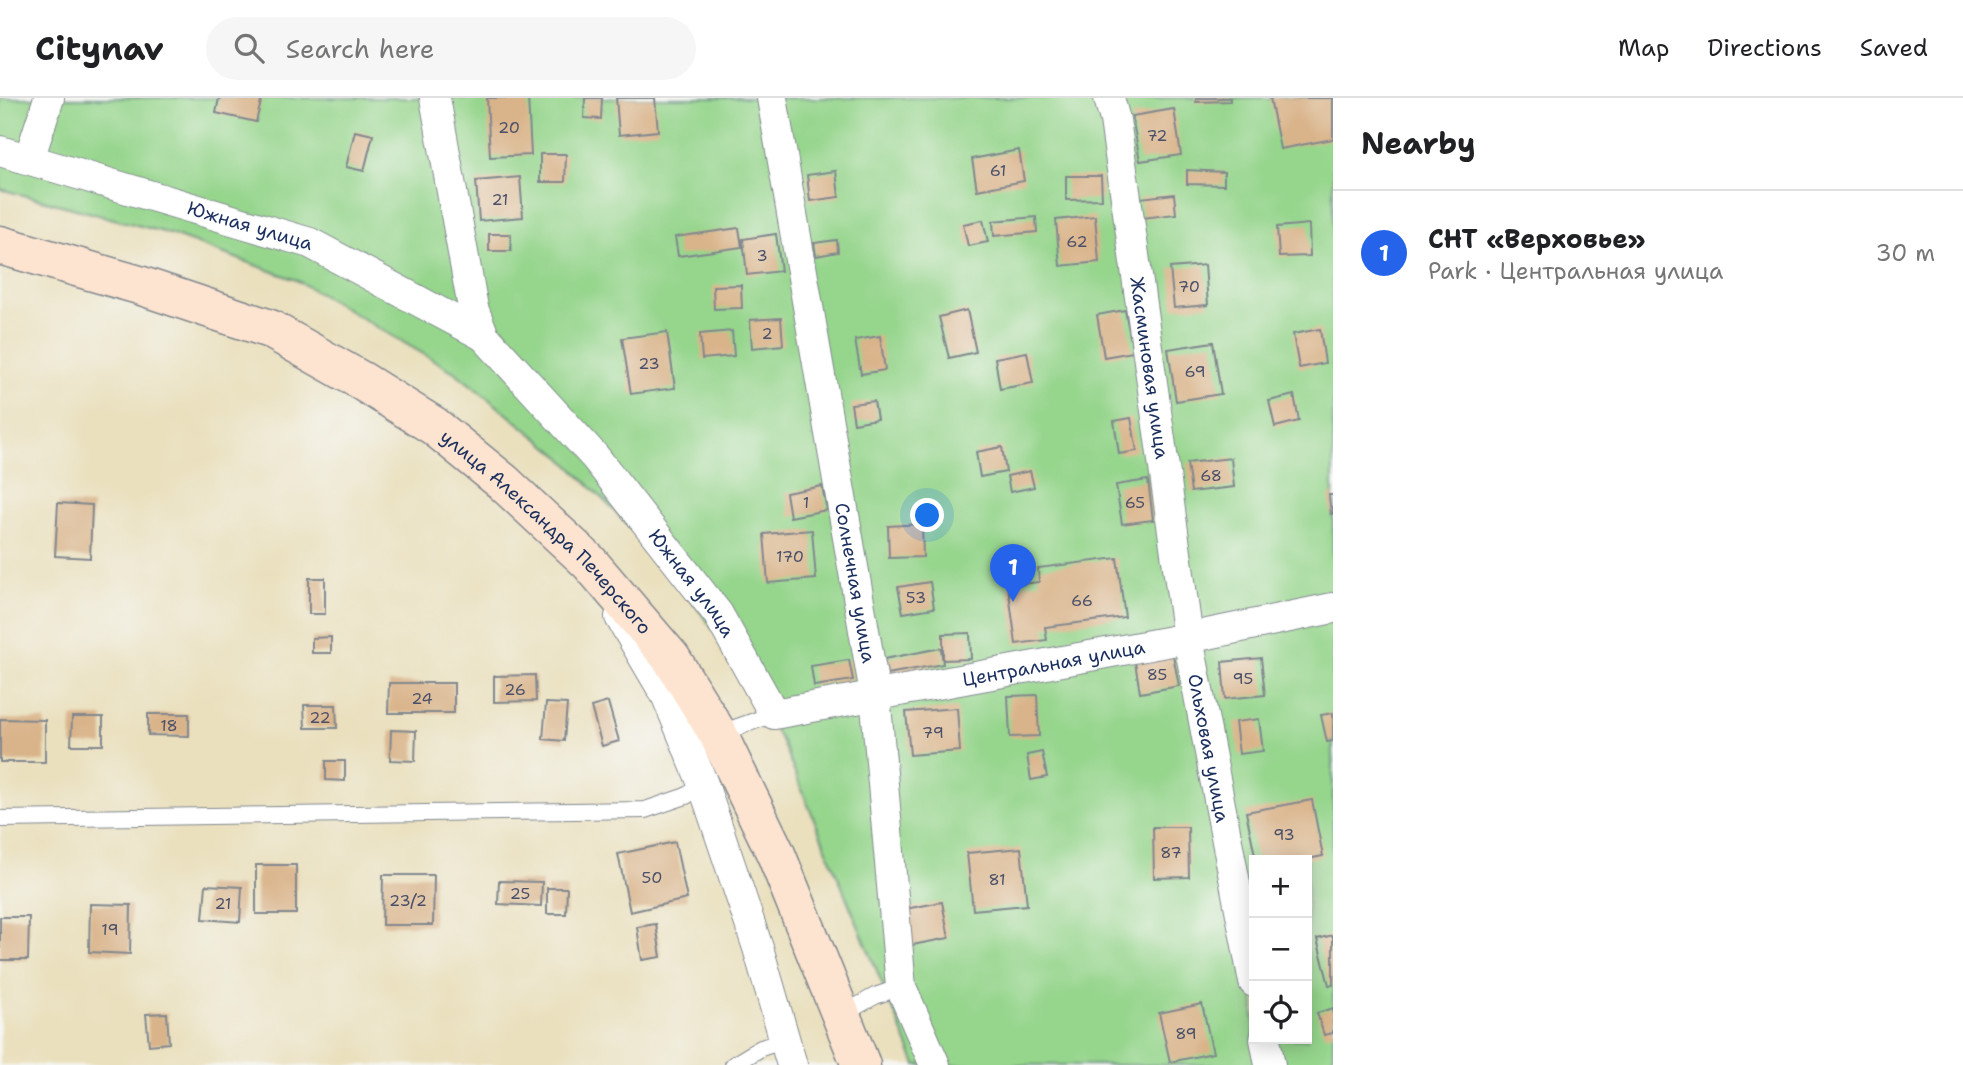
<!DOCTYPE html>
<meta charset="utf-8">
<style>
body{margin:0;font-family:"Shantell Sans",sans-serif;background:#f6f6f6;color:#202124}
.controls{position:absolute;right:21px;bottom:21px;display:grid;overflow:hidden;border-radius:0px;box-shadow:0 4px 18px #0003}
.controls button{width:63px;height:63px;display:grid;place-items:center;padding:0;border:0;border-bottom:2px solid #e0e0e0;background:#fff;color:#202124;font:35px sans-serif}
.you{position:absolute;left:928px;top:418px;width:24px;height:24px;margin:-18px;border:5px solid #fff;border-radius:50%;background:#1a73e8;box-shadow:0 0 0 10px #1a73e833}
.badge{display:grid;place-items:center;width:46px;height:46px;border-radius:50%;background:#2563eb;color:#fff;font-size:23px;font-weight:700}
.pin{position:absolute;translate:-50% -58px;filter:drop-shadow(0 2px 4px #0008)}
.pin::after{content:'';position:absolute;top:37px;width:24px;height:21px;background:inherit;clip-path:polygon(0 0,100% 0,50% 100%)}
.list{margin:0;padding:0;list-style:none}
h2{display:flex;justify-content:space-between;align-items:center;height:91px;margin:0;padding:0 28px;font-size:30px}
h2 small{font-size:23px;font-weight:400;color:#757577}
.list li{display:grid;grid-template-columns:46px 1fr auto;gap:21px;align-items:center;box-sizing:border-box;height:126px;padding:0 28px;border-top:2px solid #e0e0e0}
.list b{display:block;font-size:26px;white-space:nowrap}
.list p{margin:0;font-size:23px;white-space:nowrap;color:#757577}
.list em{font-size:23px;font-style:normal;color:#757577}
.icon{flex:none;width:38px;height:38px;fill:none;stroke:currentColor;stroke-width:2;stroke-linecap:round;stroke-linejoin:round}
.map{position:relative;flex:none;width:1333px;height:967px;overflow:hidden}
header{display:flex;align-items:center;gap:42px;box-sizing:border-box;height:98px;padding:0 35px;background:#fff;border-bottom:2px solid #e0e0e0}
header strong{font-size:33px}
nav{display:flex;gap:38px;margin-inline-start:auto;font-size:24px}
.search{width:490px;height:63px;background:#f6f6f6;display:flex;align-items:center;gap:18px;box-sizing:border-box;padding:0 24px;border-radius:38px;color:#757577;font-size:26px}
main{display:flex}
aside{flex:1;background:#fff}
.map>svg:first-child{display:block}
</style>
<header>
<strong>Citynav</strong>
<div class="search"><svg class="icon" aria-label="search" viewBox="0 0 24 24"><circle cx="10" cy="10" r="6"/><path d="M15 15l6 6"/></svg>Search here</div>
<nav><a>Map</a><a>Directions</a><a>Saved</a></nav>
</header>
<main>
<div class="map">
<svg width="1333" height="967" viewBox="0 0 1333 967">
<rect width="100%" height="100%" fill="#f6f6f2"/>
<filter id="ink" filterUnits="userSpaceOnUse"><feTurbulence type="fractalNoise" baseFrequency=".0143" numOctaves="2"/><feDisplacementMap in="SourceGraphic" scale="14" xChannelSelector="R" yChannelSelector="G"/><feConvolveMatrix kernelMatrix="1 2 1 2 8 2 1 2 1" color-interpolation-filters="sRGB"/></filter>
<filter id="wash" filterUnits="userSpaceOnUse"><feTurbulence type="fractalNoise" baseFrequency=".00686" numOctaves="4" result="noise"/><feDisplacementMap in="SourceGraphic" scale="28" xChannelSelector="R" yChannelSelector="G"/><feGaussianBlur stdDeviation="1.57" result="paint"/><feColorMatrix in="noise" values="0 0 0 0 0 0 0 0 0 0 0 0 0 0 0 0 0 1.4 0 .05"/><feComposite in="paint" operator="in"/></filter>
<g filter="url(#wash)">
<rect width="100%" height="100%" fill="#eae0be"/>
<path fill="#95d58c" stroke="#588275" stroke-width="2" fill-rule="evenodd" d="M0 0H1333V967H916L782 644 726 549 659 458 561 359 456 275 296 182 167 135 0 91ZM1254 762H1307V941H1254Z"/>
<g id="blocks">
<path fill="#d9b389" d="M219 0H262L256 24 216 15Z
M487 0H528L531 57 490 59Z
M585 0H602L601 21 584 20Z
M616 0H655L658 33 619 37Z
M1196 0H1230V3L1196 4Z
M1270 0H1333V41L1280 51Z
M1174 11 1181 57 1140 63 1132 18Z
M355 33 373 37 364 73 346 69Z
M1019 52 1024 83 977 92 972 61Z
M540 56H566L565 84H540Z
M1187 72 1224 74V87L1187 86Z
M836 73 839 99 810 103 807 77Z
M1066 78H1101L1102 101 1066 102Z
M520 79 523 119 479 123 476 83Z
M1174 96 1176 116 1143 120 1140 100Z
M1095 118 1099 164 1060 168 1056 122Z
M1036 119 1037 134 994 138 993 123Z
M983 122 988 144 968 148 963 126Z
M1309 126 1310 158 1279 159 1277 129Z
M739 130 742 149 678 158 675 139Z
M489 136H511V153H489Z
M776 136 781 173 747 177 743 141Z
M837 142 838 154 816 158 814 145Z
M1205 167 1208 207 1174 210 1170 170Z
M741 187 742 210 714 211 713 188Z
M967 212 976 254 949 260 939 219Z
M1125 212 1133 254 1104 259 1097 217Z
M781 220 783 247 752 250 750 222Z
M1320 231 1325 265 1299 270 1293 236Z
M732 233 734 258 702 261 700 236Z
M667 234 675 290 631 296 622 240Z
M880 238 885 272 861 276 855 242Z
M1213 244 1221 296 1176 303 1168 251Z
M1027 254 1033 285 1000 291 995 260Z
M1294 297 1299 323 1275 329 1269 303Z
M874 303 877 321 854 325 851 306Z
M1131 320 1137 353 1119 356 1114 323Z
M1002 349 1006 374 980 379 976 354Z
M1231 360 1234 389 1191 394 1187 365Z
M1030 373 1034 389 1010 394 1007 378Z
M1148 382 1153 422 1122 426 1116 387Z
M822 388 827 412 790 419 786 395Z
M1329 397H1333V416H1331Z
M58 405 92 407 90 460 55 458Z
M922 426 923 459 889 460 888 428Z
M812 432 816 481 768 485 764 436Z
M1117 460 1125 519 1045 529 1047 542 1016 546 1008 488 1039 484 1038 470Z
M309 480H325V516H309Z
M930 484 934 510 903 515 898 489Z
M970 535 971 561 943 562V536Z
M331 539V555H312V540Z
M941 550 943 566 887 576 884 561Z
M1173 557 1179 588 1140 595 1135 564Z
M1261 560 1265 597 1225 601 1222 564Z
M849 562 853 582 814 588 811 568Z
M535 577 536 603 494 604V578Z
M389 585H454V615H388Z
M1037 597 1039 638 1010 639 1008 598Z
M608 604 619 643 602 648 591 609Z
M546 605 567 606 564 643 543 641Z
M304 607H336L337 630H305Z
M957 610 960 653 910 657 906 614Z
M1333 615V643L1327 644 1321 617Z
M148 616H189V638L148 637Z
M72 619H103V647H71Z
M0 621 45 622V664H0Z
M1259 621 1263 653 1239 656 1235 624Z
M391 632 416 633 415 663 390 662Z
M1042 654 1047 679 1031 682 1027 657Z
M326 663H345V683L326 682Z
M1312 702 1323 758 1303 762H1256L1246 714Z
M1153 729H1188L1189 779 1154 780Z
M675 744 687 801 630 814 618 756Z
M1021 750 1027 807 973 812 967 755Z
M256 767H296V816H256Z
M383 777H434L433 827H382Z
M499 783 542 784 541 808 498 806Z
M206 787 242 789 240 824 203 821Z
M547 790H567L566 816H547Z
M942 804 949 840 912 847 905 811Z
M90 806 131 807 130 856 89 854Z
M0 819H29L28 862H0Z
M656 826 661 859 642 862 637 829Z
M1333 837V887H1329L1317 841Z
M1202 906 1213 955 1170 964 1159 915Z
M1333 910V935L1324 937 1317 915Z
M167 915 169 945 149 947 146 916Z"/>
</g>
</g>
<g filter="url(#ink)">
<use href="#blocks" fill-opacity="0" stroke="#82888e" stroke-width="2"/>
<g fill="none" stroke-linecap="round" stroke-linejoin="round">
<g stroke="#82888e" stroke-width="18">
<path id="service" d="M718 636 774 616
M0 721 645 712 686 698 703 686
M841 917 875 898 901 889
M733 967 761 950 785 942"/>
</g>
<g stroke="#82888e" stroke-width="32">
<g id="minor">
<path id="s1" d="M435 0 473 210 484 238 595 359 718 516 774 616 1188 540 1333 510"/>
<path id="s2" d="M772 0 875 596 901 889 935 967"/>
<path id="s3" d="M1109 0 1115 22 1188 540 1254 884"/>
<path id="s4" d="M0 53 310 145 484 238"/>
<path d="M29 61 49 0"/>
<path d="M620 519 667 599 703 686 758 850 792 967"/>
<path d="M1265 941 1270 967"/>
</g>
</g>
<g stroke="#82888e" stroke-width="41">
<g id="secondary">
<path id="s5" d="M0 147 139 187 270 231 360 282 434 328 503 384 589 464 671 560 718 636 776 756 861 967"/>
</g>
</g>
<use href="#service" stroke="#fff" stroke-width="16"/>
<use href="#minor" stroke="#fff" stroke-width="30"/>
<use href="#secondary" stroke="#fde4d0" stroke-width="38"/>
</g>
</g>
<g text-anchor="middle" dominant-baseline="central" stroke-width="6" stroke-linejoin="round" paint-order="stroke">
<g font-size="16" fill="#4a5069">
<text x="509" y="29">20</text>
<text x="1157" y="37">72</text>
<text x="998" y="72">61</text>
<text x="500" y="101">21</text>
<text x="1077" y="143">62</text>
<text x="762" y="157">3</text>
<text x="1189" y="188">70</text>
<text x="767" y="235">2</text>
<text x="649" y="265">23</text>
<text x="1195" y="273">69</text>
<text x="1211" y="377">68</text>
<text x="806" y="404">1</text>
<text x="1135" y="404">65</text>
<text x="790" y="458">170</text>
<text x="916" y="499">53</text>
<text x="1082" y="502">66</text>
<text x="1157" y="576">85</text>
<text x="1243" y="580">95</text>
<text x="515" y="591">26</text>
<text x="422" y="600">24</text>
<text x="320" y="619">22</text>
<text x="169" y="627">18</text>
<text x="933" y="634">79</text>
<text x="1284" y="736">93</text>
<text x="1171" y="754">87</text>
<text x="652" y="779">50</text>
<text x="997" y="781">81</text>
<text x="520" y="795">25</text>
<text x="408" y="802">23/2</text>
<text x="223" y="805">21</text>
<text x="110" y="831">19</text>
<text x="1186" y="935">89</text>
</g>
<g font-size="19" fill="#1b2f5e" stroke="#f6f6f2">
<text stroke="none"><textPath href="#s4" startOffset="261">Южная улица</textPath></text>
<text stroke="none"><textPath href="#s3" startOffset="273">Жасминовая улица</textPath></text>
<text stroke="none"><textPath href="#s5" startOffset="628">улица Александра Печерского</textPath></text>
<text stroke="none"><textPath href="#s2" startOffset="492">Солнечная улица</textPath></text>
<text stroke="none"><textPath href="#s1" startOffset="567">Южная улица</textPath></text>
<text stroke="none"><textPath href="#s1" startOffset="1006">Центральная улица</textPath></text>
<text stroke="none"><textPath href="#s3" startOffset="658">Ольховая улица</textPath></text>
</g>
</g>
</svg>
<div class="controls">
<button>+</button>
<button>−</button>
<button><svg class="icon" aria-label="locate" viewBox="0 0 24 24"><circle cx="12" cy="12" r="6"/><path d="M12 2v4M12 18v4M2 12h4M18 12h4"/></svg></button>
</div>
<div class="you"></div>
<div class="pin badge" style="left:1013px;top:504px">1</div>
</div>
<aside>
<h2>Nearby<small></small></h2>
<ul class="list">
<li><span class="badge">1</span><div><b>СНТ «Верховье»</b><p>Park · Центральная улица</p></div><em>30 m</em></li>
</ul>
</aside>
</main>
